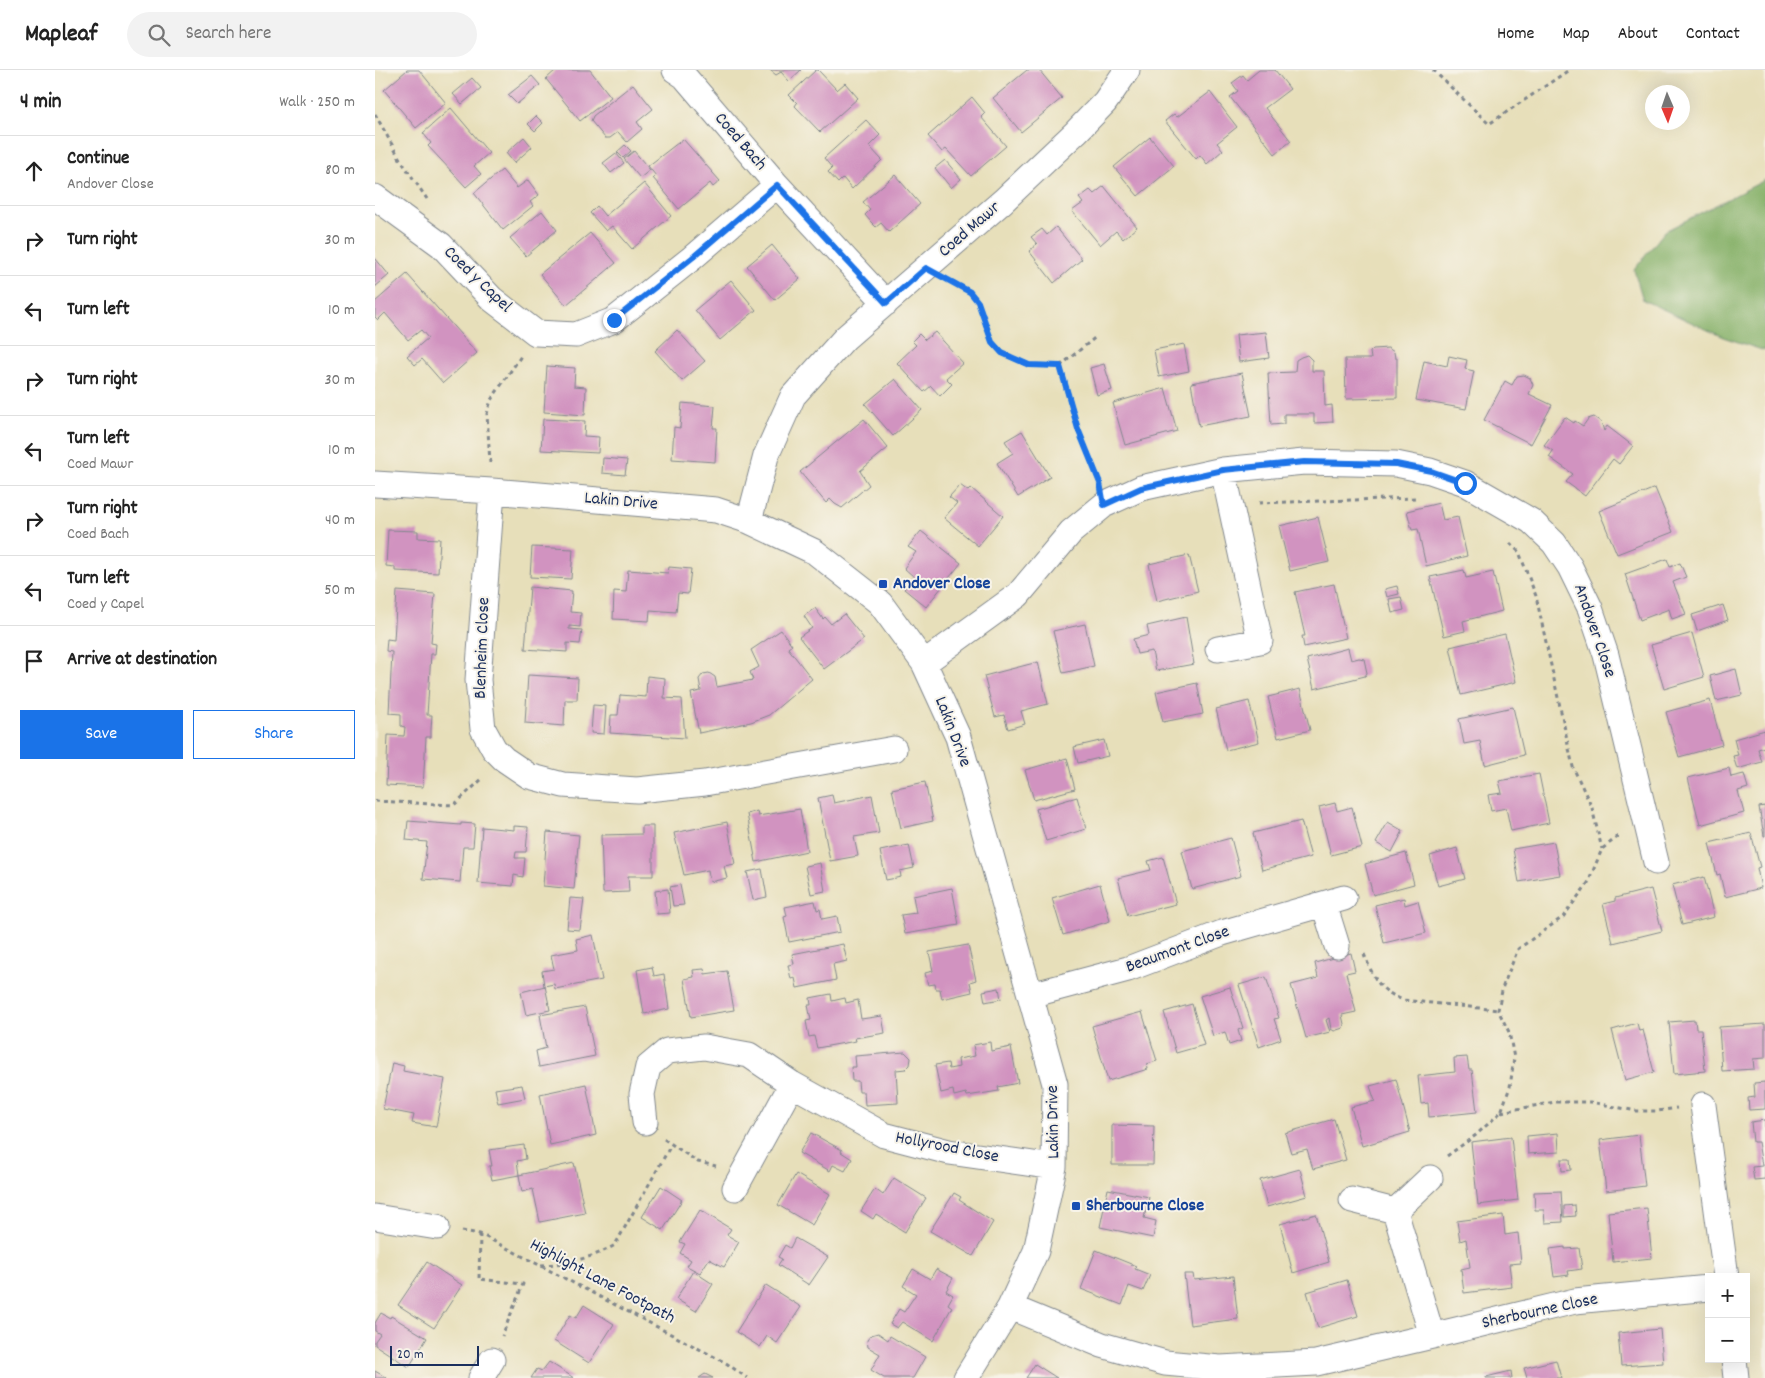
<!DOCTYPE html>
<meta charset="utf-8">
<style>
body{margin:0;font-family:Dekko,sans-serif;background:#f2f2f2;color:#222}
.controls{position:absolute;right:15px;bottom:15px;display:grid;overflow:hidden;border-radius:0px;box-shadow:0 5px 20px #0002}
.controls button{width:45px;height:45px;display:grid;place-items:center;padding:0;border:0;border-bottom:1px solid #e0e0e0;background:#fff;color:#222;font:25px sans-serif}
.compass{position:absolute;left:1270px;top:15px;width:45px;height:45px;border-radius:50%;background:#fff;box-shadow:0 5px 20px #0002;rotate:178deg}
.scale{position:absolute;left:15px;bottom:12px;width:89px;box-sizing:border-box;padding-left:5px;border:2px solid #1b2f5e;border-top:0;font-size:14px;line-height:18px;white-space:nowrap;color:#1b2f5e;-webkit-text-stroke:4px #f7f3e8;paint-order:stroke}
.stop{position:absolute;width:15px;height:15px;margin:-11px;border:4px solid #1a73e8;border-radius:50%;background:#fff}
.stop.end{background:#1a73e8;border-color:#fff;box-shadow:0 1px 5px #0008}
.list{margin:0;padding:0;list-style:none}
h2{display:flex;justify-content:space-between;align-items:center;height:65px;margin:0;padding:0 20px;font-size:21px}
h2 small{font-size:16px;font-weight:400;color:#767676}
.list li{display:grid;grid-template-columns:32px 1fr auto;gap:15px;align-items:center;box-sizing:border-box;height:70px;padding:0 20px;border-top:1px solid #e0e0e0}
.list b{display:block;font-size:19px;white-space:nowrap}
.list p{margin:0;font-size:16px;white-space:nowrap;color:#767676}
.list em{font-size:16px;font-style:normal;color:#767676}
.actions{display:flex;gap:10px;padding:15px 20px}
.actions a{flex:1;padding:11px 0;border:1px solid #1a73e8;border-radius:0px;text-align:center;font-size:18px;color:#1a73e8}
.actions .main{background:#1a73e8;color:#fff}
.icon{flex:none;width:28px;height:28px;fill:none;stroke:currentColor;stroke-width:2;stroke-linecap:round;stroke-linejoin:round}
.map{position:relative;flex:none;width:1390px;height:1308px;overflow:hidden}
header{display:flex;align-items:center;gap:30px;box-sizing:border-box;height:70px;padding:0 25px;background:#fff;border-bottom:1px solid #e0e0e0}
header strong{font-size:24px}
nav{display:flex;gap:28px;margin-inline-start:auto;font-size:18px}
.search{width:350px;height:45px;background:#f2f2f2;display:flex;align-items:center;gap:12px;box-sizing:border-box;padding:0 18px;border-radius:28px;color:#767676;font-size:19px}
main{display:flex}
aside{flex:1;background:#fff}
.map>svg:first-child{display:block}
</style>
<header>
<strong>Mapleaf</strong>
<div class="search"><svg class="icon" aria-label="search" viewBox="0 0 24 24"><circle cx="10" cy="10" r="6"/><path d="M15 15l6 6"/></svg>Search here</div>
<nav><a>Home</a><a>Map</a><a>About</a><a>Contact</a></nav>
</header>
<main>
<aside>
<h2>4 min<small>Walk · 250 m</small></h2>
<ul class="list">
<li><svg class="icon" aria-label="ahead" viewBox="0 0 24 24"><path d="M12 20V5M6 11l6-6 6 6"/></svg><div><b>Continue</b><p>Andover Close</p></div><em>80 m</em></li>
<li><svg class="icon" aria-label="right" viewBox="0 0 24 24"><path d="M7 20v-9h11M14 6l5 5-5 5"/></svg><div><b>Turn right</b></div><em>30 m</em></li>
<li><svg class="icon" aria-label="left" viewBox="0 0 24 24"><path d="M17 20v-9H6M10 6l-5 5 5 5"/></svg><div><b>Turn left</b></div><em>10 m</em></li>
<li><svg class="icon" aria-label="right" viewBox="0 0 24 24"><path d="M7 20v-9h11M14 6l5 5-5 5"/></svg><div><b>Turn right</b></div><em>30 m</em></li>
<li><svg class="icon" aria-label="left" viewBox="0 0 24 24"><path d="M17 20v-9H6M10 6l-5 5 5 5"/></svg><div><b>Turn left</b><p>Coed Mawr</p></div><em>10 m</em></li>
<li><svg class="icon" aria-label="right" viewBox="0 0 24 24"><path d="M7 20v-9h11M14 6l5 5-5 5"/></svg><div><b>Turn right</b><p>Coed Bach</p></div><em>40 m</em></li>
<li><svg class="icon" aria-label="left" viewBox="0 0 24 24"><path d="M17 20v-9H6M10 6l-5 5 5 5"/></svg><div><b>Turn left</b><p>Coed y Capel</p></div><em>50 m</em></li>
<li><svg class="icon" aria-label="arrive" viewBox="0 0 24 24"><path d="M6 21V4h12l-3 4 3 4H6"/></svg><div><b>Arrive at destination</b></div></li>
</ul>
<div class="actions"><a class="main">Save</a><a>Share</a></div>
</aside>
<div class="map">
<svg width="1390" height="1308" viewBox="0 0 1390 1308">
<rect width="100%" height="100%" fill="#f7f3e8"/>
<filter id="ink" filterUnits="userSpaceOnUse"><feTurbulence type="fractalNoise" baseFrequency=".02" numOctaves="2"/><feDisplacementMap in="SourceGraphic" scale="10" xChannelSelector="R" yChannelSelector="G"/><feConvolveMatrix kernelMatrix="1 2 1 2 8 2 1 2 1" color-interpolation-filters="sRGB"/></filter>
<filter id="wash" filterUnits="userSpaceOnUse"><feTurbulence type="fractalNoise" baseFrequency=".0096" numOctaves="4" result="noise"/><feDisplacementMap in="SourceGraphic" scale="20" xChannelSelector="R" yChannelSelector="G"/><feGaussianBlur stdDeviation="1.12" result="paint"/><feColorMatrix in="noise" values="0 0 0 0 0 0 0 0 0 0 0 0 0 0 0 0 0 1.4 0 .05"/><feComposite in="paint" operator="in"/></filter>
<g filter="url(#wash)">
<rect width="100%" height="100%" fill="#e7dfba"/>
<path fill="#85b067" stroke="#507062" d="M1390 110V281L1348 267 1268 230 1259 200 1290 161Z"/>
<g id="blocks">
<path fill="#d193c0" d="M32 0H44L71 33 41 58 9 20Z
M181 0H215L236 27 205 51 171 9Z
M395 0H426L414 11 406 2 401 5Z
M441 0H443L462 20 470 13 483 28 445 62 420 36 422 33 414 25Z
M652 0H664L687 28 646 62 618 28Z
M884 0H900L915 19 890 38 916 71 900 84 855 27 863 21 857 13 868 5 872 10Z
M157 6 165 15 142 34 133 25Z
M97 8 106 18 87 34 78 24Z
M258 14 278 39 262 52 267 59 252 72 243 62 235 68H230L216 51 218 46Z
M835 22 862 57 842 73 848 80 832 94 825 85 821 89 790 51 799 44 802 47Z
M597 27 610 43 606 47 631 76 596 106 571 79 567 82 553 66Z
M76 38 114 83 99 96 106 104 91 117 53 76 56 73 48 63Z
M161 46 168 53 160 61 153 54Z
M491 50 505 65 494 76 507 90 477 119 468 108 463 113 453 102 457 98 449 88Z
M149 67 157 77 139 93 131 83Z
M775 67 799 96 763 126 739 97Z
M308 69 345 111 338 117 335 113 304 139 278 108 281 106 273 96Z
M250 75 256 81 248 88 242 82Z
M259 81 275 100 265 108 249 89Z
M241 83 249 93 236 103 228 93Z
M570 90 586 109 576 118 560 98Z
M127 100 142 118 153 110 164 125 155 132 158 136 128 160 99 123Z
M520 105 545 134 514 162 506 153 501 157 496 152 490 145 495 140 488 132Z
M269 113 296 146 257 179 237 156 231 161 215 143 222 136 230 146Z
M729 116 762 157 748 169 741 161 725 175 697 141 708 133 704 128 715 120 719 124Z
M167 141 182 160 151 186 135 168Z
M681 157 707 189 679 213 654 181 662 174 656 167 667 159 672 165Z
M215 163 241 193 191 235 165 204Z
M397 175 425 209 400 230 372 196Z
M0 188 14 205 0 217Z
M32 204 102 283 68 313 47 289 40 295 32 286 53 268 46 260 33 270 10 243 3 250 0 247V232Z
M356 210 381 240 345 270 320 240Z
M302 260 330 291 307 311 280 281Z
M560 262 588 293 571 308 577 314 565 326 556 316 549 322 522 293 541 275 537 271 544 264 550 270Z
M891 262 894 288 864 292 861 265Z
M809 274 814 301 784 307 779 280Z
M1013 278 1019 282 1020 288H1022V328L971 329 970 289H996L995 282 998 279Z
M932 285 937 290V301H949L950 336 957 335 958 352 939 353V344H909V354L896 355 893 303 920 302 921 290 926 287Z
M1074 286 1092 290 1090 299 1099 301 1091 339 1041 330 1049 291 1072 296Z
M729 294 737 320 722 325 715 298Z
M172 296 200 298 199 316 211 317 210 345 169 342Z
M867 303 876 346 824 356 816 313Z
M1149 305 1155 308 1158 315 1154 324 1177 335 1156 374 1109 350 1130 311 1137 315 1142 306Z
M520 309 547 340 518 366 490 334Z
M790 318 802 361 750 375 738 333Z
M307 333 340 336 338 358H342L340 392 297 389 299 357 305 358Z
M1190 347 1199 353 1200 351 1208 356 1213 349 1219 347 1226 352 1229 361 1232 356 1258 376 1244 394 1238 389 1210 426 1191 412 1198 404 1174 387 1178 381 1169 375Z
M168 349 210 351 209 366 224 367 223 383 166 380Z
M489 349 513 378 485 401 494 415 467 438 460 434 455 429 451 433 425 402Z
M647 361 675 407 643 427 622 393 638 383 630 371Z
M228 388 252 390 250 405 227 403Z
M585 415 593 421 596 418 628 446 603 476 569 448 582 433 574 427Z
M1280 418 1298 462 1242 484 1224 441Z
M1064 433 1068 450 1083 447 1092 486 1051 496 1043 459 1037 460 1032 441Z
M943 447 954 492 915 501 904 456Z
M13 460 43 461V468L65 469 63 503 20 501V497L11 496Z
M546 461 586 493 551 537 529 519 539 507 529 498 541 482 533 477Z
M157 477 198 479 196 509 155 507Z
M814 485 823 521 782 531 774 494Z
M1292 489 1295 497 1305 493 1311 507 1298 512 1311 544 1297 549 1294 539 1265 550 1250 504Z
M294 497 316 499 313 524 303 523 301 542 275 540 274 551 238 549 239 521 251 522 253 500 293 503Z
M1089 500 1091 508 1118 502 1127 541 1088 551 1090 561 1069 566 1055 507Z
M959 514 971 568 929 577 927 566H930L920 522Z
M1022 516 1024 524 1012 527 1010 519Z
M155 517 197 521 195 542 206 543 205 557 194 556V559L207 560 205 574 192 573V582L150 579Z
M22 521 60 524 56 573 61 574 60 584H56L52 645H57L56 659V667H51L48 717 11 715 13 665 29 666 30 657 26 656V644L14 643 17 582 11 581 12 569 19 570Z
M1026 527 1029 540 1017 543 1014 529Z
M1348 535 1353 550 1322 561 1317 545Z
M440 538 448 549 450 547 456 554 469 544 489 569 449 599 424 567 437 558 429 546Z
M811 547 819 594 781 601 777 581 762 584 758 569 774 565 772 556Z
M710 554 719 596 688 603 678 561Z
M406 560 417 575 413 578 437 609 394 645 376 652 324 663 316 623 326 621 324 609 328 604 334 603 340 607 342 617 378 610 375 602 384 597 376 580Z
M1317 563 1329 607 1289 619 1276 575Z
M1130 564 1141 612 1086 625 1075 577Z
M973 578 976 590 984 588 989 589 992 603 990 606 939 619 932 589Z
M663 592 673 634 646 641 650 654 633 659 629 645 620 647 609 606Z
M1361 599 1367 625 1341 631 1335 606Z
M153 605 203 608 202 630H190L189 656 150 653Z
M272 606 290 608 289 628 307 629 310 668 235 663 236 645H243L245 625 271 627Z
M822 613 828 644 788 652 781 622Z
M925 619 935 660 903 668 893 627Z
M1335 630 1347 675 1304 687 1291 642Z
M874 631 884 672 851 680 841 639Z
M218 635 231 636 229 664 216 663Z
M1138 637 1149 685 1110 695 1105 671 1089 674 1084 649Z
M1390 660V677L1383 679 1387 692 1362 699 1358 686 1363 685 1359 669Z
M729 670 733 686 703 693 699 677Z
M692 688 700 719 659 730 650 700Z
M1354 698 1356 707 1369 704 1373 718 1363 721 1369 743 1325 755 1313 708Z
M1164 704 1174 753 1136 761 1131 738 1116 741 1113 725 1127 723 1124 711Z
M550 712 558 751 526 758 517 719Z
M457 725 459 733 497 725 504 763 479 767 483 786 455 791 443 728Z
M702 727 711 759 671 771 661 739Z
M960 733 962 741 977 737 987 777 956 785 944 737Z
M1390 736V766H1389L1384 737Z
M425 739 432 781 381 792 372 744 382 741 383 746Z
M33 751 86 755V753L100 754 98 777H88L85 812 48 809 52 772 31 770Z
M926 751 936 787 887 800 878 763Z
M352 752 360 794 349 796 352 808 335 812 333 800 309 805 299 763Z
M1013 752 1028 761 1017 782 1001 773Z
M139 756 153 757 151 782H141L140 788H150L148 807 139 805 138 816 103 813 107 757 139 760Z
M267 756H278V806H253L254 822 228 823 226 765 267 764Z
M172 762 204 765 199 819 168 816Z
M1376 763 1385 797 1382 798 1386 818 1350 827 1345 804 1342 805 1334 773Z
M856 768 866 806 817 819 807 781Z
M1179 772 1185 805 1144 812 1138 779Z
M534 775 539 798 525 801 526 807 511 810 505 781Z
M1082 778 1090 809 1063 816 1055 786Z
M1031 783 1039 814 998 825 990 794Z
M788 787 801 834 753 846 743 808 776 800 773 791Z
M445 793 450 821 436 824 430 796Z
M387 799 392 827 378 830 372 802Z
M1329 807 1339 847 1307 855 1297 815Z
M725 814 735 851 688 865 677 828Z
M305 815 309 835 298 836 295 817Z
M577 818 584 855 530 864 526 845 541 843 538 826Z
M293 819 295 843 282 844 280 821Z
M1276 819 1287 861 1238 873 1228 834 1240 831V828Z
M195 828 209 829 205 860 192 859Z
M1029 828 1030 835 1043 831 1051 863 1009 873 1000 835Z
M440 831 442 840 445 839 447 849 462 846 465 862 414 872 409 847 412 846 410 837Z
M218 865 227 910 180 919 179 914 169 916 167 901 179 899 176 885 203 880 201 869Z
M468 874 472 891 458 894 461 910 422 918 420 908 416 909 413 895 419 894 417 884Z
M593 875 601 910 595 912 597 922 567 929 565 919H561L560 914 553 915 550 903 558 901 554 882Z
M976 883 980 901 971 903 981 942 967 945 969 954 968 958 959 961 956 959 954 948 951 950 955 962 931 968 916 915 943 908 940 893Z
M277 897 279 906 289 904 294 939 269 944 262 900Z
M329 899 330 904 352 901 359 940 316 947 309 909 319 907 318 900Z
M891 907 904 948 899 949 906 969 884 977 864 915Z
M170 916 175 940 151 945 146 922Z
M855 917 868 958 863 960 866 971 854 975 850 962 838 966 825 926Z
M624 918 626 929 610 932 608 921Z
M456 924 457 931 470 928 471 933 483 930 486 949 507 946 510 963 480 968 481 971 442 978 439 966 434 967 431 951 436 950 433 935H436L435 928Z
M817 934 829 975 801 983 789 942Z
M210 937 220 986 164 997 161 981 171 978 165 945Z
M767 942 782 991 772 994 773 999 733 1011 717 956Z
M1320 950 1321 959H1326L1330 1001 1299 1004 1294 952Z
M1262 953 1264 961 1268 960 1279 1002 1250 1010 1237 960Z
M1390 954V988L1378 989 1379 999 1347 1001 1344 957Z
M615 972 616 981 636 977 643 1013 623 1017 624 1021 592 1026 591 1023 579 1026 578 1020 566 1023 560 995 573 993 574 999 584 997 583 989 600 986 598 975Z
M530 982 536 988 535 995 531 999 521 1000 523 1033 490 1035 489 1022H484L483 1011H477L476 997H481L480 986Z
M1092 987 1094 1000H1097L1102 1042 1054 1047 1053 1033 1046 1034 1043 1006 1080 1002 1079 988Z
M17 993 29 996 28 1001 70 1009 61 1057 37 1053 39 1045 8 1039Z
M1021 1009 1035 1062 987 1076 976 1037 1000 1031 995 1016Z
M1390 1012V1039L1374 1040 1373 1028 1380 1027 1379 1013Z
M211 1014 221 1065 175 1075 165 1024Z
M147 1015 150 1028 123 1033 120 1019Z
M959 1049 971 1090 938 1099 932 1079 916 1083 910 1063Z
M1390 1050V1109L1379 1110 1377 1097 1387 1096 1383 1072H1378L1376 1052Z
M737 1055 779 1056 778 1095H737Z
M436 1063 467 1080 466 1082 477 1089 470 1101 458 1095 455 1101 424 1083Z
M1183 1063 1184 1082 1153 1084 1152 1066Z
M1264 1065 1270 1116 1231 1121 1225 1070Z
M1136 1067 1143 1130 1103 1135 1096 1072Z
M149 1075 151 1089 142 1091 144 1105 117 1110 114 1096H117L114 1080Z
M1186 1089H1195L1196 1100 1187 1101Z
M199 1093 210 1143 165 1152 158 1119 147 1122 144 1105Z
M925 1099 932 1126 892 1137 885 1110Z
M421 1104 455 1124 437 1155 403 1135Z
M519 1108 551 1128 530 1162 501 1144 498 1149 486 1141 500 1119 508 1125Z
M286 1116 307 1130 288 1160 267 1147Z
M733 1119 774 1127 769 1148 781 1151 778 1168 725 1157Z
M1186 1121 1188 1152 1170 1153 1169 1140H1160L1159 1122Z
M579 1123 586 1127 584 1130 618 1152 598 1186 555 1161Z
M1200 1135 1201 1146 1189 1147V1136Z
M1272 1138 1277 1188 1238 1192 1233 1142Z
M325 1140 356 1159 352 1165 364 1172 349 1197 334 1189 325 1203 312 1196 316 1190 305 1183 310 1174 305 1172Z
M941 1144 954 1192 918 1203 905 1154Z
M1128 1145 1130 1165 1143 1163 1146 1193 1134 1194 1137 1217 1089 1223 1086 1199 1095 1197 1091 1169 1085 1171 1082 1151Z
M420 1168 453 1187 434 1215 403 1195 407 1189 403 1187 410 1175 415 1178Z
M1190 1177V1179L1204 1178 1207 1199 1193 1201 1194 1205 1179 1207 1175 1179Z
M721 1180 761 1196 760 1199 775 1205 768 1221 754 1216 747 1235 706 1219Z
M52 1192 87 1215 59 1258 23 1235Z
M538 1199 555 1209 561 1199 578 1208 571 1221 578 1225 573 1234 577 1237 558 1271 527 1252 522 1258 515 1254 524 1239 529 1242 541 1224 528 1216Z
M318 1201 338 1214 321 1241 301 1229Z
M809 1204H818L819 1210 858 1206 863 1249 815 1255Z
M972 1210 983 1246 943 1258 932 1222Z
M391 1215 426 1237 402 1273 392 1266 385 1277 361 1262Z
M209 1235 239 1254 214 1293 179 1271 195 1245 201 1248Z
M6 1243 15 1248 16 1246 52 1268 34 1297 0 1275V1271L5 1264 0 1261V1253Z
M1285 1259 1288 1293 1246 1296 1243 1263Z
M503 1263 513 1270 515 1266 550 1287 538 1308H509L496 1300 505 1284 493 1277 492 1270 496 1265Z
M1181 1290 1186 1308H1152L1149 1298Z
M174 1292 199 1308H156L162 1299 167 1301Z
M660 1294 682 1308H651Z
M0 1301 12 1308H0Z
M1136 1301 1137 1308H1111V1307Z
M330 1304 338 1308H324Z"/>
</g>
</g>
<g filter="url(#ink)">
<use href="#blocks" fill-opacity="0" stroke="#81878c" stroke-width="1"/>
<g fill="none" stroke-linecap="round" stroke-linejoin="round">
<g stroke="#81878c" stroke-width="27">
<path id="minor" d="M300 0 309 6 402 115 511 233
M0 127 66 175 117 229 161 263 201 265 239 250 317 188 402 115
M0 414 117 421 341 440 374 451 440 482 505 533 549 593 583 667 680 1014 679 1097 661 1181 635 1237 591 1308
M117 421 103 610 108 659 119 679 129 689 154 706 188 715 262 720 330 713 519 679
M374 451 391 386 418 326 470 268 628 131 701 62 730 32 752 0
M843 579 885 571 848 400
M549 593 643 525 696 462 729 435 766 418 848 400 929 392 1021 394 1055 401 1090 413 1156 451 1179 473 1195 497 1215 538 1231 585 1281 792
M949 834 962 876
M656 925 753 899 847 863 969 828
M1328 1035 1351 1207
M270 1052 267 1024 273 997 292 981 329 977 374 985 417 1014 509 1065 574 1082 679 1097
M1055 1108 1020 1141 1057 1266
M360 1118 417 1014
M977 1130 1020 1141
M0 1147 62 1157
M635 1237 727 1275 790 1293 845 1298 941 1293 1057 1266 1200 1231 1334 1218
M1359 1289 1361 1308
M106 1308 117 1290"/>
</g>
<path stroke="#81878c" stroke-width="3" stroke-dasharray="4 4" stroke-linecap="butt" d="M1058 0 1114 54 1194 0
M0 44 25 89 52 129
M578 212 595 222 603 232 617 272 627 283 654 295 685 296 703 359 723 408
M685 296 722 266
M115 393 112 344 116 330 146 286
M884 433 1040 428
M1135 473 1144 482 1161 526 1198 697 1217 738 1227 779
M0 731 79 735 108 708
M989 884C999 908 1003 920 1028 930L1123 940
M1126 1042 1180 1032H1215L1262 1041H1283L1302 1038
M289 1069 323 1092 341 1096
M1072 1086 1101 1065 1126 1042 1135 1017 1139 988 1134 962 1123 940 1128 916 1143 879 1188 847 1213 813 1227 779 1245 765
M87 1161 105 1164 351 1293 372 1308
M105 1164 104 1209 148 1214 127 1266
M166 1195C192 1194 218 1188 240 1175L296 1075"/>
<use href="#minor" stroke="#fff" stroke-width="25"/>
</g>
</g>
<g fill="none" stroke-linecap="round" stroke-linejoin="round" filter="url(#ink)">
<path stroke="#1a73e8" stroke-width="6" d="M239 250 317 188 402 115 511 233 551 198 595 222 603 232 617 272 627 283 654 295 685 296 703 359 725 413 729 435 766 418 848 400 929 392 1021 394 1056 401 1090 413"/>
</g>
<g fill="#1a4fb4" stroke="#f7f3e8" stroke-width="2">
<rect x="503" y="509" width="10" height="10" rx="2.5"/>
<rect x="696" y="1131" width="10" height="10" rx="2.5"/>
</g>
<g text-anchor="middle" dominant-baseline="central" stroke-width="4" stroke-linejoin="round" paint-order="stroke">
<g font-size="18" fill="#1b2f5e" stroke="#f7f3e8">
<text transform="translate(365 72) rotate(49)">Coed Bach</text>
<text transform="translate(595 160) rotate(-41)">Coed Mawr</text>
<text transform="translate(102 210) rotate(44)">Coed y Capel</text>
<text transform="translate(246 432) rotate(5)">Lakin Drive</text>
<text transform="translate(1219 561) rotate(71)">Andover Close</text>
<text transform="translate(108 578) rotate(-88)">Blenheim Close</text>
<text transform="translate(577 662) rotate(69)">Lakin Drive</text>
<text transform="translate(803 880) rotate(-20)">Beaumont Close</text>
<text transform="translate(679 1052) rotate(-91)">Lakin Drive</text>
<text transform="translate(572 1078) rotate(11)">Hollyrood Close</text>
<text transform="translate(227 1212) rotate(28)">Highlight Lane Footpath</text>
<text transform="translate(1165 1242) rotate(-12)">Sherbourne Close</text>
</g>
<g font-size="18" font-weight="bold" fill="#164399" stroke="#f7f3e8" text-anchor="start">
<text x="518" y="514">Andover Close</text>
<text x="711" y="1136">Sherbourne Close</text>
</g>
</g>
</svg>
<div class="controls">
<button>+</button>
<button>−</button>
</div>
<svg class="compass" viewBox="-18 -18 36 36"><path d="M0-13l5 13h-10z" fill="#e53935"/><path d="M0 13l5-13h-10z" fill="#767676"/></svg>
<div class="scale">20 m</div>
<div class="stop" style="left:1090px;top:413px"></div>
<div class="stop end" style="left:239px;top:250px"></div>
</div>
</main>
